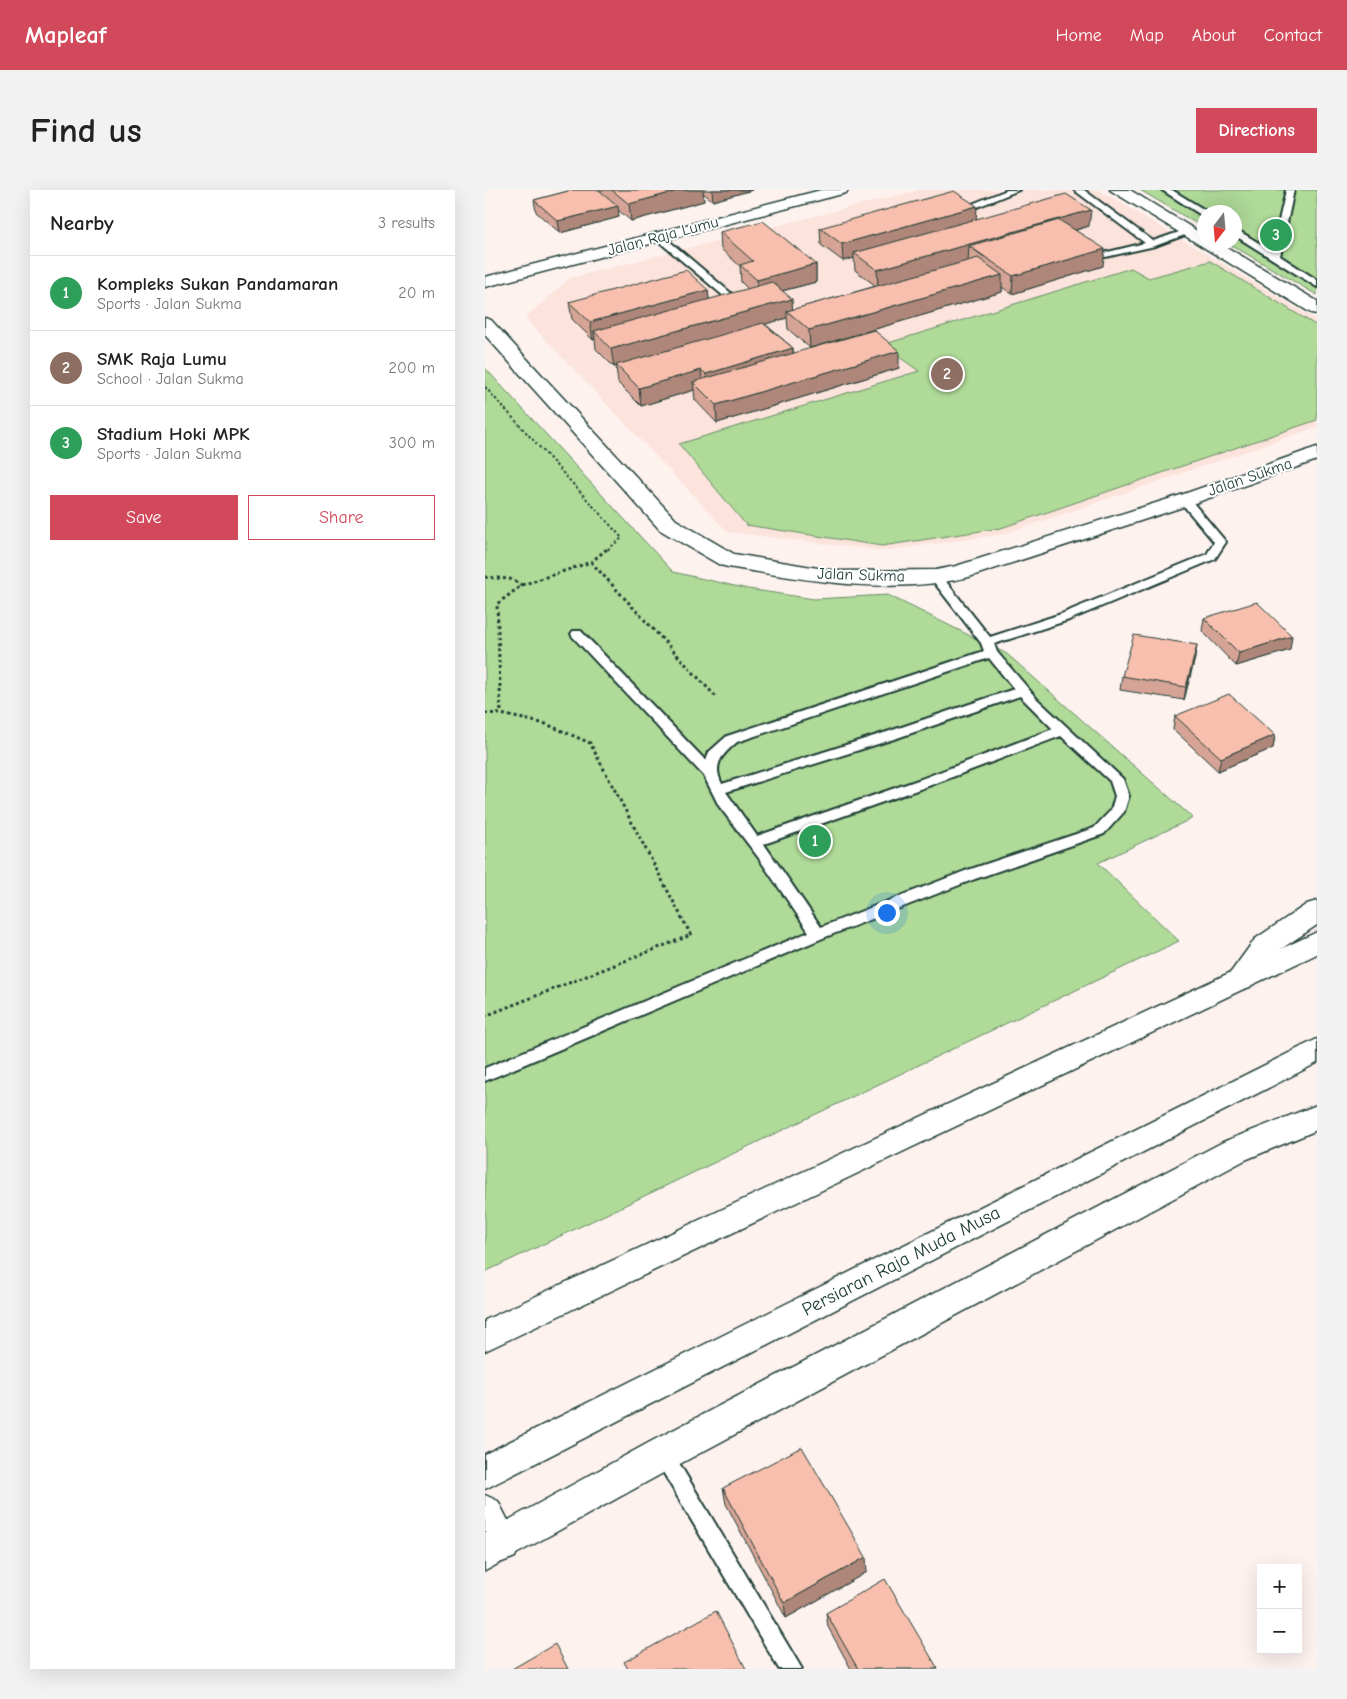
<!DOCTYPE html>
<meta charset="utf-8">
<style>
body{margin:0;font-family:"Comic Neue",sans-serif;background:#f2f2f2;color:#222}
.controls{position:absolute;right:15px;bottom:15px;display:grid;overflow:hidden;border-radius:0px;box-shadow:0 5px 20px #0002}
.controls button{width:45px;height:45px;display:grid;place-items:center;padding:0;border:0;border-bottom:1px solid #e0e0e0;background:#fff;color:#222;font:25px sans-serif}
.compass{position:absolute;left:712px;top:15px;width:45px;height:45px;border-radius:50%;background:#fff;box-shadow:0 5px 20px #0002;rotate:196deg}
.you{position:absolute;left:401px;top:722px;width:18px;height:18px;margin:-12px;border:4px solid #fff;border-radius:50%;background:#1a73e8;box-shadow:0 0 0 8px #1a73e833}
.badge{display:grid;place-items:center;width:32px;height:32px;border-radius:50%;background:#d1495b;color:#fff;font-size:16px;font-weight:700}
.pin{position:absolute;translate:-50% -50%;border:2px solid #fff;box-shadow:0 1px 5px #0006}
.list{margin:0;padding:0;list-style:none}
h2{display:flex;justify-content:space-between;align-items:center;height:65px;margin:0;padding:0 20px;font-size:21px}
h2 small{font-size:16px;font-weight:400;color:#767676}
.list li{display:grid;grid-template-columns:32px 1fr auto;gap:15px;align-items:center;box-sizing:border-box;height:75px;padding:0 20px;border-top:1px solid #e0e0e0}
.list b{display:block;font-size:19px;white-space:nowrap}
.list p{margin:0;font-size:16px;white-space:nowrap;color:#767676}
.list em{font-size:16px;font-style:normal;color:#767676}
.actions{display:flex;gap:10px;padding:15px 20px}
.actions a{flex:1;padding:11px 0;border:1px solid #d1495b;border-radius:0px;text-align:center;font-size:18px;color:#d1495b}
.actions .main{background:#d1495b;color:#fff}
.map{position:relative;flex:none;width:832px;height:1479px;overflow:hidden;border-radius:0px}
header{display:flex;align-items:center;gap:30px;box-sizing:border-box;height:70px;padding:0 25px;background:#d1495b;color:#fff}
header strong{font-size:24px}
nav{display:flex;gap:28px;margin-inline-start:auto;font-size:18px}
.intro{display:flex;align-items:center;justify-content:space-between;box-sizing:border-box;height:120px;padding:0 30px}
h1{margin:0;font-size:35px}
.button{padding:12px 22px;border-radius:0px;background:#d1495b;color:#fff;font-size:18px;font-weight:700}
main{display:flex;gap:30px;padding:0 30px}
aside{flex:1;background:#fff;border-radius:0px;box-shadow:0 5px 20px #0002}
.map>svg:first-child{display:block}
</style>
<header>
<strong>Mapleaf</strong>
<nav><a>Home</a><a>Map</a><a>About</a><a>Contact</a></nav>
</header>
<div class="intro"><h1>Find us</h1><a class="button">Directions</a></div>
<main>
<aside>
<h2>Nearby<small>3 results</small></h2>
<ul class="list">
<li><span class="badge" style="background:#2e9e5b">1</span><div><b>Kompleks Sukan Pandamaran</b><p>Sports · Jalan Sukma</p></div><em>20 m</em></li>
<li><span class="badge" style="background:#8d6e63">2</span><div><b>SMK Raja Lumu</b><p>School · Jalan Sukma</p></div><em>200 m</em></li>
<li><span class="badge" style="background:#2e9e5b">3</span><div><b>Stadium Hoki MPK</b><p>Sports · Jalan Sukma</p></div><em>300 m</em></li>
</ul>
<div class="actions"><a class="main">Save</a><a>Share</a></div>
</aside>
<div class="map">
<svg width="832" height="1479" viewBox="0 0 832 1479">
<rect width="100%" height="100%" fill="#fef2ef"/>
<filter id="ink" filterUnits="userSpaceOnUse"><feTurbulence type="fractalNoise" baseFrequency=".02" numOctaves="2"/><feDisplacementMap in="SourceGraphic" scale="10" xChannelSelector="R" yChannelSelector="G"/><feConvolveMatrix kernelMatrix="1 2 1 2 8 2 1 2 1" color-interpolation-filters="sRGB"/></filter>
<g filter="url(#ink)">
<path fill="#fce3dc" d="M434 0H614L832 130V237L520 344 399 361 243 342 40 128 85 88Z"/>
<path fill="#afda98" stroke="#678c66" d="M655 0H832V105L743 53 749 52V22H719V38Z
M725 71 832 136V230L516 338 397 356 261 335 194 254 434 181 397 155 646 78 664 88Z
M0 178 188 382 263 399 329 409 403 405 522 464 708 628 613 673 694 751 0 1082Z"/>
<g fill="none" stroke-linecap="round" stroke-linejoin="round">
<g stroke="#1f3d34" stroke-width="4">
<path id="lane" d="M522 0H534L485 20 477 18Z
M589 0H599L668 51 703 39 708 42 670 56 598 72V68L660 53Z
M677 0H687L723 22H719V26L716 25Z
M801 0H809L795 66 832 90V97L749 45V38L787 61Z
M171 45H177L247 104V108H241L171 49Z
M700 307 704 308 741 352 730 369 584 430 509 454 512 462 552 509 638 589 644 606 639 622 619 644 490 689 338 748 0 891V878L324 742 273 667 234 616 219 586 88 447 86 444 88 441H96L221 571 224 562 242 546 499 461 496 453 445 387 447 384H455L505 447 576 424 722 364 729 352 694 310ZM504 468 529 499 402 542 237 594C227 574 237 565 252 552ZM535 506 568 539 436 589 272 646 241 602 412 548ZM576 546 625 591 630 606 626 620 609 638 480 681 336 737 279 654 446 595Z
M178 1255 185 1258 317 1479H294L171 1270 168 1264 171 1258Z"/>
</g>
<g stroke="#1f3d34" stroke-width="3">
<path id="street" d="M625 0H645L719 45V52H733L832 111V124L826 123Z
M0 128 6 130 191 330 249 364 351 381 451 380 471 376 693 306 832 257V270L707 314 484 387C405 406 322 390 243 377L235 375 175 340 0 145Z
M832 711V735L790 763 765 797 755 800 745 797 741 789 770 749 822 714Z
M832 915V940L760 970 191 1276 0 1381V1343L165 1252 738 952Z"/>
</g>
<g stroke="#1f3d34" stroke-width="3">
<path id="secondary" d="M336 0H363L361 3 0 97V87Z
M832 742V764L0 1161V1130Z
M832 849V873L0 1299V1264Z
M0 1305 13 1311 35 1354 30 1367 17 1372 4 1367 0 1359Z"/>
</g>
<path stroke="#1f3d34" stroke-width="2" stroke-dasharray="2.5 2.5" stroke-linecap="butt" d="M0 197 137 348 121 361"/>
<path stroke="#1f3d34" stroke-width="3" stroke-dasharray="3 3" stroke-linecap="butt" d="M106 372 232 508
M0 387 25 389 37 395 12 414 16 524
M37 395 106 372 122 359
M0 523 16 524 61 534 105 553 206 745 0 826"/>
<use href="#lane" fill="#fff" fill-rule="evenodd"/>
<use href="#street" fill="#fff" fill-rule="evenodd"/>
<use href="#secondary" fill="#fff" fill-rule="evenodd"/>
</g>
<path fill="#d5a496" stroke="#1f3d34" d="M87 0H267L228 11 218 3 219 11 146 31 133 20 134 27 75 43 51 22 49 10Z
M492 29 604 36 591 40 618 76 527 104 517 97V102L325 158 303 139 302 128 280 134 308 158V163L414 178 232 233 210 210 209 200 156 216 133 193 131 176 129 177 111 159 110 149 108 150 87 129 84 112 223 100 224 110 263 99 256 92 255 76 236 59 235 42 331 74V92L297 101 307 120 391 96 370 80 369 68 358 71 336 55 335 38Z
M719 428 805 460 751 476 717 441Z
M710 468 699 510 635 500 637 486Z
M690 526 790 545 788 558 733 581 688 539Z
M238 1298 382 1382 301 1428 241 1314Z
M341 1423 453 1479H366L343 1437Z"/>
<path fill="#ae867a" stroke="#1f3d34" d="M196 0H218L219 11 146 31 144 14Z
M227 0H267L228 11Z
M133 16 134 27 75 43 73 31Z
M492 16 491 33 369 63V68L358 71 357 54Z
M606 20 604 36 499 67 484 56 483 71 393 97 392 80Z
M620 59 618 76 527 104 528 86Z
M331 74V92L273 107 272 90Z
M517 85V102L325 158 324 140Z
M223 100 225 118 109 141 110 149 108 150 105 132Z
M307 109 308 126 302 121V128L129 177 126 159Z
M308 158V176L223 202 221 184Z
M414 161V178L232 233 231 215Z
M216 180 218 197 208 192 209 200 156 216 154 198Z
M807 446 805 460 751 476 754 463Z
M712 455 710 468 699 510 701 497Z
M790 545 788 558 733 581 736 568Z
M381 1367 382 1382 301 1428 299 1413Z"/>
<path fill="#f8bfae" stroke="#1f3d34" d="M87 0H114L133 16 73 31 49 10Z
M127 0H196L144 14Z
M469 1 492 16 357 54 335 38Z
M581 4 606 20 392 80 369 63Z
M574 30 620 59 528 86 484 56Z
M278 31 331 74 272 90 255 75 268 71 235 42Z
M493 68 517 85 324 140 302 121Z
M201 80 223 100 105 132 84 112Z
M287 92 307 109 126 159 109 141Z
M278 133 308 158 221 184 216 180 154 198 131 175Z
M389 140 414 161 231 215 208 192Z
M772 412 807 446 754 463 719 428Z
M649 445 712 455 701 497 637 486Z
M744 504 790 545 736 568 690 526Z
M317 1257 381 1367 299 1413 238 1298Z
M400 1389 453 1479H373L341 1423Z
M231 1421 261 1479H143L139 1472Z
M70 1454 83 1479H27Z"/>
</g>
<g text-anchor="middle" dominant-baseline="central" stroke-width="4" stroke-linejoin="round" paint-order="stroke">
<g font-size="16" fill="#1f3d34" stroke="#fff">
<text transform="translate(178 46) rotate(-15)">Jalan Raja Lumu</text>
<text transform="translate(765 287) rotate(-19)">Jalan Sukma</text>
<text transform="translate(376 385) rotate(2)">Jalan Sukma</text>
</g>
<g font-size="19" fill="#1f3d34" stroke="#fff">
<text transform="translate(416 1071) rotate(-27)">Persiaran Raja Muda Musa</text>
</g>
</g>
</svg>
<div class="controls">
<button>+</button>
<button>−</button>
</div>
<svg class="compass" viewBox="-18 -18 36 36"><path d="M0-13l5 13h-10z" fill="#e53935"/><path d="M0 13l5-13h-10z" fill="#767676"/></svg>
<div class="you"></div>
<div class="pin badge" style="left:330px;top:651px;background:#2e9e5b">1</div>
<div class="pin badge" style="left:462px;top:184px;background:#8d6e63">2</div>
<div class="pin badge" style="left:791px;top:45px;background:#2e9e5b">3</div>
</div>
</main>
